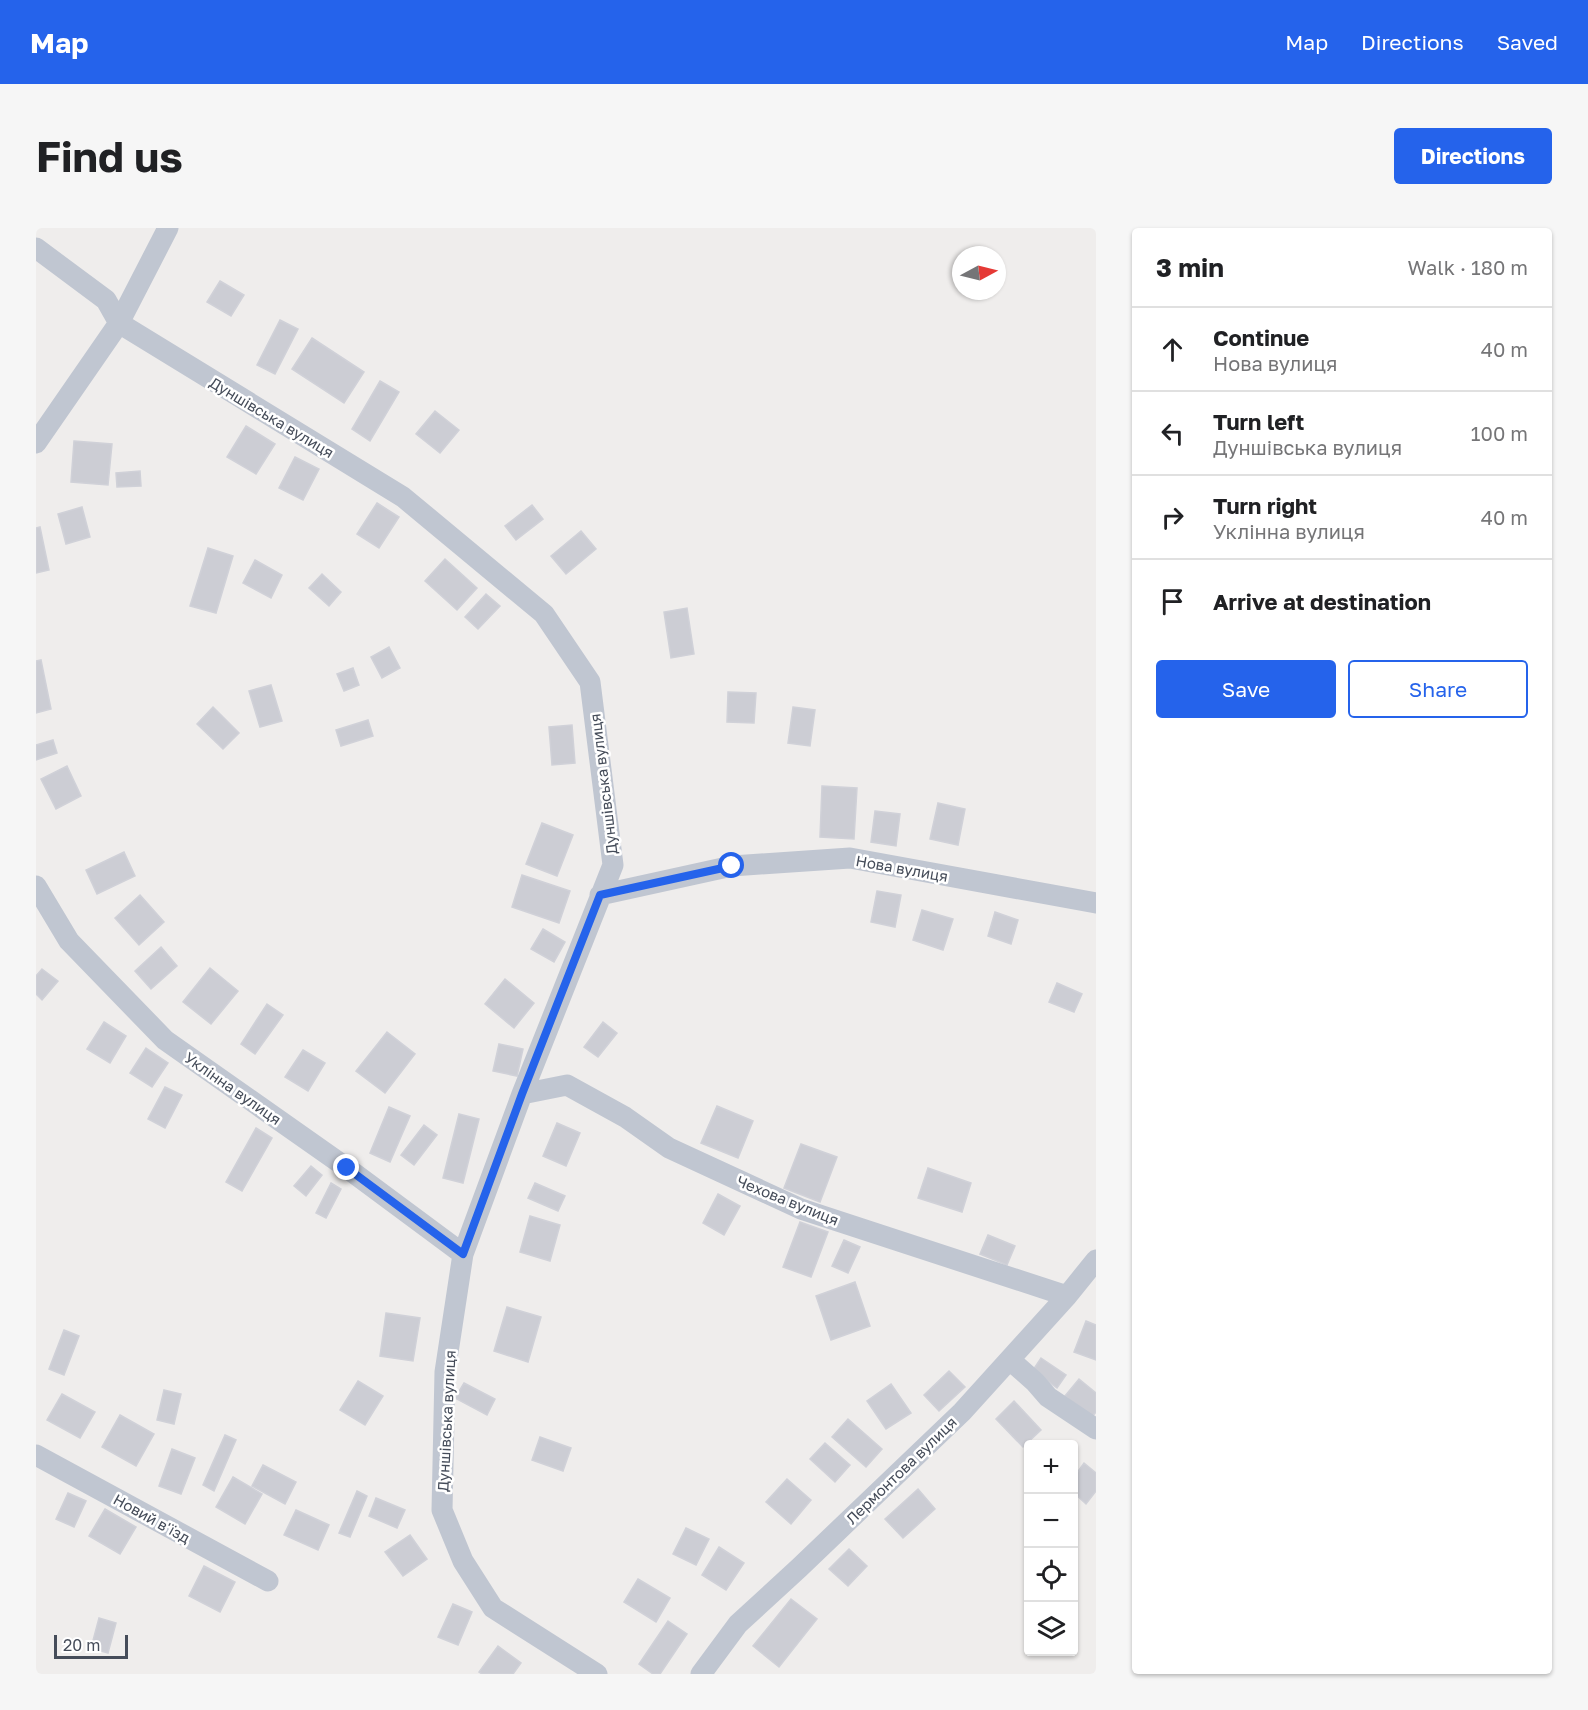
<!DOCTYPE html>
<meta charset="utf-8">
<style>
body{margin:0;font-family:"Golos Text",sans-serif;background:#f6f6f6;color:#202124}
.controls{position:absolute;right:18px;bottom:18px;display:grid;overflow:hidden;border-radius:6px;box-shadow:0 2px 4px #0004}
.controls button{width:54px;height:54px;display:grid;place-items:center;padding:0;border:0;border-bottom:2px solid #e0e0e0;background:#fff;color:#202124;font:30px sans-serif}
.compass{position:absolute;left:916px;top:18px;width:54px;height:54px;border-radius:50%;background:#fff;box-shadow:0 2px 4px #0004;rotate:83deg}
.scale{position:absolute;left:18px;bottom:15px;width:74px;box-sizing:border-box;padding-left:6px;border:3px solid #454c59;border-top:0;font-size:16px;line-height:21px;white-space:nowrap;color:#454c59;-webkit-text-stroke:4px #fff;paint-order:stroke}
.stop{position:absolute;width:18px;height:18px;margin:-14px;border:4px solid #2563eb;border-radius:50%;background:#fff}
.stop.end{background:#2563eb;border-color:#fff;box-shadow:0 2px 6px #0008}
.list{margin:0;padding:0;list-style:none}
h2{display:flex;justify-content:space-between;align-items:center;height:78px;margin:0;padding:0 24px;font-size:26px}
h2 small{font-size:20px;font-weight:400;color:#757577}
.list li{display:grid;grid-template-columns:39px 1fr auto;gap:18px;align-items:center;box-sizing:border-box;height:84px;padding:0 24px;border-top:2px solid #e0e0e0}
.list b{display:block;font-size:22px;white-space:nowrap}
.list p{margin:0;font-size:20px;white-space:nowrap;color:#757577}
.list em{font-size:20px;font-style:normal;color:#757577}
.actions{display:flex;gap:12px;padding:18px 24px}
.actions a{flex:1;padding:14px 0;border:2px solid #2563eb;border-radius:6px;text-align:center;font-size:21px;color:#2563eb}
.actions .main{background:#2563eb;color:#fff}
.icon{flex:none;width:33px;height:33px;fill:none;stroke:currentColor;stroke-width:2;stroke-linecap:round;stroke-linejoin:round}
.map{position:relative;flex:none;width:1060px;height:1446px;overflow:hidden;border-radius:6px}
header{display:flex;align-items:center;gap:36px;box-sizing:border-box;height:84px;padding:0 30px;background:#2563eb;color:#fff}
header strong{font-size:28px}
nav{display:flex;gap:33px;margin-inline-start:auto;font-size:21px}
.intro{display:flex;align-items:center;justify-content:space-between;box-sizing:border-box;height:144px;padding:0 36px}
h1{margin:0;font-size:42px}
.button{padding:15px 27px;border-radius:6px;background:#2563eb;color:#fff;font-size:21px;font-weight:700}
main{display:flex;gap:36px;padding:0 36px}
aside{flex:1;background:#fff;border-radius:6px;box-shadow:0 2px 4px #0004}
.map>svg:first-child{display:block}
</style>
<header>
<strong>Map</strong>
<nav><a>Map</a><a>Directions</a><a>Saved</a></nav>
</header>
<div class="intro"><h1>Find us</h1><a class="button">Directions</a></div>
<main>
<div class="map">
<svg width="1060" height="1446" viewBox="0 0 1060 1446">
<rect width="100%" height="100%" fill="#efedec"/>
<path fill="#cccdd4" stroke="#d0d1d8" stroke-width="1.5" d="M184 53 208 67 195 88 171 74Z
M244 92 262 101 239 146 221 137Z
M276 110 328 144 308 175 256 141Z
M344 153 363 164 334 213 316 201Z
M399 183 423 202 404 225 380 206Z
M210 198 239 216 220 246 191 229Z
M38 213 76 216 72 257 35 254Z
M259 229 283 241 267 272 243 260Z
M104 243 105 258 81 259 80 245Z
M341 275 363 289 343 320 321 306Z
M496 277 507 291 480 312 469 298Z
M46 279 54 309 30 316 22 286Z
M4 299 13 342 0 345V300Z
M545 303 560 321 530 346 515 328Z
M172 320 197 328 180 385 154 378Z
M409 331 441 360 421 382 389 353Z
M219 332 246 347 235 370 207 355Z
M286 346 305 364 293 378 273 360Z
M450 366 464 378 442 401 429 389Z
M651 380 658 426 635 430 628 384Z
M353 419 364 440 346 450 335 429Z
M5 432 15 481 0 485V433Z
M317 440 323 457 308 463 301 446Z
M235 457 246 493 224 499 213 463Z
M692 464 720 465 718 495 691 494Z
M177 479 203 505 187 521 161 496Z
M757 479 779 482 774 518 752 515Z
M332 492 337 508 305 518 300 502Z
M536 497 539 535 516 537 513 499Z
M17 512 21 525 0 532V517Z
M31 538 45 568 20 581 5 551Z
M786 558 821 560 818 611 784 609Z
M902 575 929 581 922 617 894 611Z
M839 583 864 586 860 618 835 614Z
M506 595 537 607 521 648 490 636Z
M88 624 99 648 61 666 50 642Z
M486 647 534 663 523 695 476 679Z
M841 663 865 667 859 699 835 694Z
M104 667 128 694 103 717 79 690Z
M886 682 917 691 907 722 877 712Z
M959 684 982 692 975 716 952 708Z
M507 701 529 714 518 734 495 721Z
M125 719 141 738 115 761 99 743Z
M174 740 202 763 175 796 147 774Z
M6 741 22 753 6 772 0 766V748Z
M469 751 498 775 478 800 449 776Z
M1021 755 1046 766 1038 784 1013 774Z
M231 776 247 787 219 826 205 816Z
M68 794 90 808 74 835 51 821Z
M567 794 581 805 562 829 548 819Z
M351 804 379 826 349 865 320 843Z
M463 816 487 821 481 848 457 843Z
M110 820 132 835 116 859 94 845Z
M267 822 289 835 272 863 249 849Z
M129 859 146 867 129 900 112 891Z
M681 878 717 893 702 930 665 915Z
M353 879 374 888 354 934 334 925Z
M423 886 443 891 427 955 407 950Z
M521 895 544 905 530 938 507 928Z
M388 897 401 907 378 937 365 927Z
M220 900 236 910 206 963 190 954Z
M765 916 801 929 784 974 748 960Z
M275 938 286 947 270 968 258 958Z
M892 940 935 955 926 984 882 970Z
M295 955 305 961 290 990 280 985Z
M499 955 529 968 522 983 492 970Z
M682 966 704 978 688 1007 667 995Z
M494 988 524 997 514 1033 484 1024Z
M764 994 792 1004 775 1049 747 1039Z
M952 1007 979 1018 971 1037 944 1026Z
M808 1012 824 1019 812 1045 796 1038Z
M819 1054 834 1098 795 1112 780 1068Z
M471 1079 505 1089 492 1134 458 1123Z
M350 1085 384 1090 377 1133 344 1128Z
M1050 1093 1060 1097V1132L1038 1124Z
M28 1102 43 1108 28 1147 13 1141Z
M1005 1130 1030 1147 1021 1160 997 1142Z
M913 1143 929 1159 903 1183 888 1167Z
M1043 1151 1060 1165V1184L1055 1190 1029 1168Z
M322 1153 347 1168 329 1197 304 1182Z
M428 1155 459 1171 451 1187 419 1170Z
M855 1156 875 1185 850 1201 831 1173Z
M128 1162 145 1166 138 1196 121 1192Z
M26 1166 59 1184 44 1210 11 1192Z
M978 1173 1005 1202 987 1219 960 1191Z
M84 1187 118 1206 100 1238 66 1219Z
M812 1191 846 1221 830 1239 796 1209Z
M189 1207 200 1212 178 1263 167 1257Z
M504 1209 535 1220 527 1243 496 1232Z
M789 1215 814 1237 799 1254 774 1231Z
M136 1221 159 1230 145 1266 123 1258Z
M1048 1235 1060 1245V1263L1050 1276 1038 1265V1249Z
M227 1237 260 1254 249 1276 216 1258Z
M197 1249 226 1266 209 1296 180 1279Z
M751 1251 775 1272 755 1296 730 1274Z
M882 1261 899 1281 867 1310 849 1291Z
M321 1263 331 1268 314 1309 303 1305Z
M32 1265 50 1273 38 1299 20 1291Z
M340 1270 369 1282 361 1300 333 1288Z
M69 1281 100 1299 84 1326 53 1308Z
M260 1282 293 1297 282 1322 248 1307Z
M650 1300 673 1311 660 1337 637 1326Z
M374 1307 391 1331 367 1348 349 1324Z
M683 1319 708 1335 690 1362 666 1347Z
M813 1321 831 1338 812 1358 793 1341Z
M168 1338 199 1354 184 1384 153 1368Z
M602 1351 634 1370 620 1394 588 1374Z
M755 1371 781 1391 743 1439 717 1418Z
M417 1376 436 1384 422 1417 402 1409Z
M63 1390 80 1395 72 1425 55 1420Z
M632 1393 651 1406 624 1446H617L603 1436Z
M462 1418 485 1435 477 1446H446L443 1444Z"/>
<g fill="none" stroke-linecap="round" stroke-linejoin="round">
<path stroke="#c0c6d1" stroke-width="21" d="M0 20 70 72 83 95 367 269 508 386 554 454 577 637 486 866 427 1026 409 1144 406 1282 427 1333 457 1380 561 1446
M0 215 83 95 132 0
M0 658 33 713 129 812 311 940 427 1026
M564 667 696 638 814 630 1060 675
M486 866 531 857 589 889 633 920 765 981 1031 1068
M974 1132 999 1154 1012 1169 1060 1201
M0 1227 232 1353
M665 1446 702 1396 763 1340 926 1184 1031 1068 1060 1032"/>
</g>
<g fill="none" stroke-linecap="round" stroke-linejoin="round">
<path stroke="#2563eb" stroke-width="8" d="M311 940 427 1026 486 866 564 667 696 638"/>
</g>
<g text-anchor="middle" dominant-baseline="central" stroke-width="5" stroke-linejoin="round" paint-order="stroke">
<g font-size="15" fill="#454c59" stroke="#fff">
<text transform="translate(236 189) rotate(31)">Дуншівська вулиця</text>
<text transform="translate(567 556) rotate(-97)">Дуншівська вулиця</text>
<text transform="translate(866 640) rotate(10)">Нова вулиця</text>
<text transform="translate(197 860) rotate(35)">Уклінна вулиця</text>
<text transform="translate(752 972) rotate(22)">Чехова вулиця</text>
<text transform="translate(410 1193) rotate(-87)">Дуншівська вулиця</text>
<text transform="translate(865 1242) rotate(-44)">Лермонтова вулиця</text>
<text transform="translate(116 1290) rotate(29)">Новий в'їзд</text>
</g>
</g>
</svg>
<div class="controls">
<button>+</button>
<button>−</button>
<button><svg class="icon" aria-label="locate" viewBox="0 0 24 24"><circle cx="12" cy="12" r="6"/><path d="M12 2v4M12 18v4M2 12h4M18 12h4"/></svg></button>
<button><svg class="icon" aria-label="layers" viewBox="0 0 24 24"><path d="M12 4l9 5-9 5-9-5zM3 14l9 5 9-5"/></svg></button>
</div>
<svg class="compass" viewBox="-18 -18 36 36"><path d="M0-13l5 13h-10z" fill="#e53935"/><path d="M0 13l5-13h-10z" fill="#757577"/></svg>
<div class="scale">20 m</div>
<div class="stop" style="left:696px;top:638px"></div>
<div class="stop end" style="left:311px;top:940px"></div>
</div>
<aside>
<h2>3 min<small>Walk · 180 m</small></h2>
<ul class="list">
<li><svg class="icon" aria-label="ahead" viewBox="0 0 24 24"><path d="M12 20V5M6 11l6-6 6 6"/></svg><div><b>Continue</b><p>Нова вулиця</p></div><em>40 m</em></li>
<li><svg class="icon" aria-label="left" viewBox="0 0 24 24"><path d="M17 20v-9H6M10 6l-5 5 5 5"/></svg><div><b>Turn left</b><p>Дуншівська вулиця</p></div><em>100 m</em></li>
<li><svg class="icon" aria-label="right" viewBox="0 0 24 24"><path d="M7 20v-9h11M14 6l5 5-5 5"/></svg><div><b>Turn right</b><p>Уклінна вулиця</p></div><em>40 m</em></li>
<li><svg class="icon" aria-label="arrive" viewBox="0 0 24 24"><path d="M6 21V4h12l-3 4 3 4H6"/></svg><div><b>Arrive at destination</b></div></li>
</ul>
<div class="actions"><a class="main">Save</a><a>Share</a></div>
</aside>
</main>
